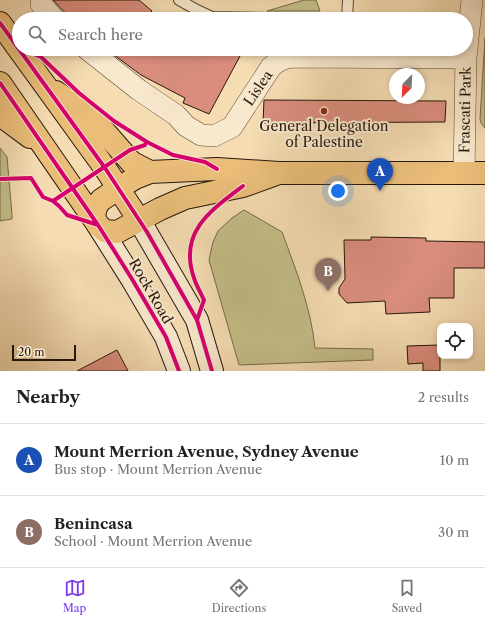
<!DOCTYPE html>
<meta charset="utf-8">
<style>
body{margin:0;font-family:"Libre Caslon Text",serif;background:#f6f6f6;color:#222}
.controls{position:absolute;right:12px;bottom:12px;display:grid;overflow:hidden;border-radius:8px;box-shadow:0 2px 6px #0003}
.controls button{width:36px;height:36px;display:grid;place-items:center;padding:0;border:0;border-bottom:1px solid #e0e0e0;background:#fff;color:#222;font:20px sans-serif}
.compass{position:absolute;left:389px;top:68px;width:36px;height:36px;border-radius:50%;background:#fff;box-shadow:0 2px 6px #0003;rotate:204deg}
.scale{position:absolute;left:12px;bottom:10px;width:64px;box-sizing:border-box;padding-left:4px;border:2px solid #27170c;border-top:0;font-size:11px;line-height:14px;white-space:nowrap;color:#27170c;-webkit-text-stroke:3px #f8e8cd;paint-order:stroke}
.you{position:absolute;left:338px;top:191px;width:14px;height:14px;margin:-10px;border:3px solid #fff;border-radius:50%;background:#1a73e8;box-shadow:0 0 0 6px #1a73e833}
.badge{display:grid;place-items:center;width:26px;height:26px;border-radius:50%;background:#7c3aed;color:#fff;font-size:13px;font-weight:700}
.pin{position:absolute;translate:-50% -33px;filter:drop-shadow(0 1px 2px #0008)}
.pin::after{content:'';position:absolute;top:21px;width:14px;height:12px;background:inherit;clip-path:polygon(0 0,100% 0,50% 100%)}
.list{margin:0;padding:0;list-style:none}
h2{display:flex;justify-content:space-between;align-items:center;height:52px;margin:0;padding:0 16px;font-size:17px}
h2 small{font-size:13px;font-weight:400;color:#767676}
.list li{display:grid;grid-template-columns:26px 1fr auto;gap:12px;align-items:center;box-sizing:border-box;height:72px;padding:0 16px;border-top:1px solid #e0e0e0}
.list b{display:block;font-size:15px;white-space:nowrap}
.list p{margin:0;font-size:13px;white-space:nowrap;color:#767676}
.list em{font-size:13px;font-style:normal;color:#767676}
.icon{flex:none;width:22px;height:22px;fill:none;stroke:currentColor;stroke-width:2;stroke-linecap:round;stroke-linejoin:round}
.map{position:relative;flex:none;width:485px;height:371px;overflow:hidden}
.search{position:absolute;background:#fff;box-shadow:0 2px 6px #0003;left:12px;right:12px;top:12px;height:44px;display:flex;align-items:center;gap:10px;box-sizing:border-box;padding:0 14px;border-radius:22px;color:#767676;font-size:15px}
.sheet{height:196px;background:#fff}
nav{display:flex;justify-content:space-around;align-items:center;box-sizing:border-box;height:56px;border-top:1px solid #e0e0e0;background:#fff;font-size:11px;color:#767676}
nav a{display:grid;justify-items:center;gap:2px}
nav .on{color:#7c3aed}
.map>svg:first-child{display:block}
</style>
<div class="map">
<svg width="485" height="371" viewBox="0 0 485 371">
<rect width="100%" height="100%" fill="#f5dcb2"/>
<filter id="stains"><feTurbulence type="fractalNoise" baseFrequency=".005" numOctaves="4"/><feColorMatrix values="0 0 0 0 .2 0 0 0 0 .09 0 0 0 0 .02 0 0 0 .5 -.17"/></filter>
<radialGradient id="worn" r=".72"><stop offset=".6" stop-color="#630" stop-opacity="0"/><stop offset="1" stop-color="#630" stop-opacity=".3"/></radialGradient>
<path fill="#c3be87" stroke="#756a4a" d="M304 0H316L320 11H267Z
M485 38V128L481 123 480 119Z
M0 148 7 157 12 215V219L0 221Z
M244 210 282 232C296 270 311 308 315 348L373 349V360L239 365 209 260 213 242 218 231 232 218Z"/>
<path fill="#da8d7d" stroke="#27170c" d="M53 0H139L152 11 150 13 158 19H71Z
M106 49H203L215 55 218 49H226L240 56 209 114 183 103 185 98 141 75Z
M264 100 446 101 445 122 263 123Z
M371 237 426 238V241L485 242V268H454V298H429L430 312 386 314 385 301 347 303 339 294V288L345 279 344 240H371Z
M440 345V371H423V363L408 364 407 346Z
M117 350 128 371H77Z"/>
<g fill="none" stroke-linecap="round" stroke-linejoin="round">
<g stroke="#5a4836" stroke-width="12">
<path id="lane" d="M179 0 197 10 212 17 327 19
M347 19 348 0"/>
</g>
<g stroke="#5a4836" stroke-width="22">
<path id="street" d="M41 4 54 19
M87 49 139 90 176 115 186 126 201 135 214 136 232 127 271 67C278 61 283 58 292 57L466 58
M464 173 466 58 472 0"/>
</g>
<g stroke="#27170c" stroke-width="24">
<path id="secondary" d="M139 220 197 320 212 371
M98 225 132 279 166 337 179 371"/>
</g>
<g stroke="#27170c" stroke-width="24">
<path id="highway" d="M0 23 105 168 139 220
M0 83 98 225
M56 92 90 115 131 162 150 172
M0 113 3 117 30 137
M279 173 243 186 185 198 160 209 117 232 105 231 98 225 94 217 95 211 97 205 101 200 119 188 135 178 150 172 217 169 279 173H485"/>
</g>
<use href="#lane" stroke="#f8e8cd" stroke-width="10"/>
<use href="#street" stroke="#f8e8cd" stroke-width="21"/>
<use href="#secondary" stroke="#f8e8cd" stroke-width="22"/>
<use href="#highway" stroke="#eabe79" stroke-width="22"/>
<g stroke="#f8e8cd" stroke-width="6">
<path id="cycleway" d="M0 23 105 168 147 232 197 320 212 371
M21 49 41 57 79 93 114 121 147 142 173 155 205 162 217 169
M0 83 98 225 132 279 166 337 179 371
M0 179 31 178 43 197 53 201 59 206 67 215 98 225
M53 201 130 150 145 145
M197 320 204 300C201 293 196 285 194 278 178 232 211 210 243 186"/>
</g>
<use href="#cycleway" stroke="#d6006c" stroke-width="4"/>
</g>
<circle fill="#8f2418" stroke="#f8e8cd" stroke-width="1.5" cx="324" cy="111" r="4"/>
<g text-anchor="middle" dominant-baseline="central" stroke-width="4" stroke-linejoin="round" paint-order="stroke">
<g font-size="14" fill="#27170c" stroke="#f8e8cd">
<text transform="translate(258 88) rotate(-56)">Lislea</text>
<text transform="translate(465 110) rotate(-89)">Frascati Park</text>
<text transform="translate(151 291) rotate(60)">Rock Road</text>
</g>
<g font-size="14" fill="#27170c" stroke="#f8e8cd">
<text x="324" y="126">General Delegation<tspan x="324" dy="16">of Palestine</tspan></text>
</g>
</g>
<rect width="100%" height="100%" filter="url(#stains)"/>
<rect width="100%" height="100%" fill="url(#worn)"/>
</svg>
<div class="controls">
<button><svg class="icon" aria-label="locate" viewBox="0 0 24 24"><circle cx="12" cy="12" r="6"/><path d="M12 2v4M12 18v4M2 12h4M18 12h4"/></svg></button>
</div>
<svg class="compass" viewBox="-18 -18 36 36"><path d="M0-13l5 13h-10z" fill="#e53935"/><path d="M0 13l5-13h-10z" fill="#767676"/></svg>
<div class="scale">20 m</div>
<div class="you"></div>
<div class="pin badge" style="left:380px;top:191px;background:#1a4fb4">A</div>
<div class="pin badge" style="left:328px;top:291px;background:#8d6e63">B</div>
<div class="search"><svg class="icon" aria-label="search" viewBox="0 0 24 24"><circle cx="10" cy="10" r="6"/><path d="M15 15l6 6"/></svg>Search here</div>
</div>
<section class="sheet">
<h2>Nearby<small>2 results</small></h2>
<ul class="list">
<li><span class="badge" style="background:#1a4fb4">A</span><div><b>Mount Merrion Avenue, Sydney Avenue</b><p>Bus stop · Mount Merrion Avenue</p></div><em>10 m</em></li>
<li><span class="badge" style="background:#8d6e63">B</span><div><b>Benincasa</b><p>School · Mount Merrion Avenue</p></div><em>30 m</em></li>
</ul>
</section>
<nav>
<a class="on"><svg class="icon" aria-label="map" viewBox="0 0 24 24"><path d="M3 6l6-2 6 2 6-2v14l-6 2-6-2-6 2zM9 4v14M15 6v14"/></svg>Map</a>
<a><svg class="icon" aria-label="directions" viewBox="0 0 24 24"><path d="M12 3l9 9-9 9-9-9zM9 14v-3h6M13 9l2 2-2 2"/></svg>Directions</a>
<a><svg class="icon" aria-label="saved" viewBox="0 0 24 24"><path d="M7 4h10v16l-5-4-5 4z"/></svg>Saved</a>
</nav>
